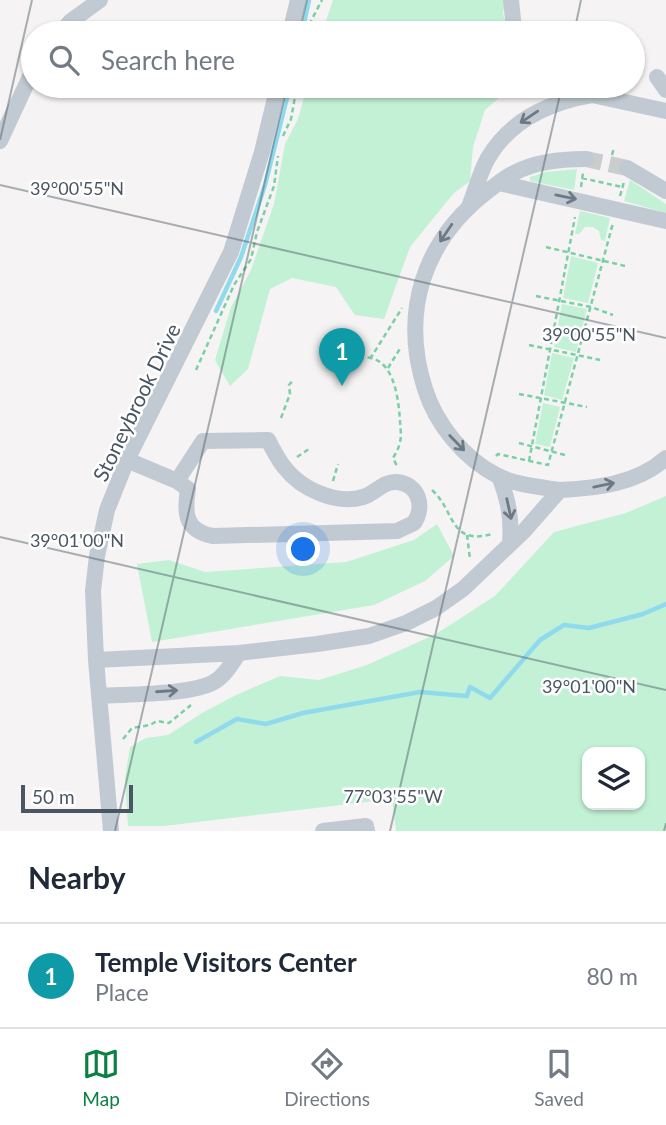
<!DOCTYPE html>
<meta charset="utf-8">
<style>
body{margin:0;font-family:Lato,sans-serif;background:#f2f2f3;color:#1f2937}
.controls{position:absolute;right:21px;bottom:21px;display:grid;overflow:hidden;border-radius:14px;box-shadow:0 2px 5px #0004}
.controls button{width:63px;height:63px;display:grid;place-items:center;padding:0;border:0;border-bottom:2px solid #e0e1e3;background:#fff;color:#1f2937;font:35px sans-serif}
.scale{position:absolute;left:21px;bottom:18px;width:112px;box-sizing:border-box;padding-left:7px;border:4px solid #4a5661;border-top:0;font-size:19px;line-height:24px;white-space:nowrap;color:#4a5661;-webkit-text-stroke:5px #fff;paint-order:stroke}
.you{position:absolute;left:304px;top:550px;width:24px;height:24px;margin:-18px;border:5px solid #fff;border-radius:50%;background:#1a73e8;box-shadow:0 0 0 10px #1a73e833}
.badge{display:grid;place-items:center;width:46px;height:46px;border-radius:50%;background:#0b8043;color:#fff;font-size:23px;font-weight:700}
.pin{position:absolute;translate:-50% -58px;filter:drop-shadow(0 2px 4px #0008)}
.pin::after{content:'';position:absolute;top:37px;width:24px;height:21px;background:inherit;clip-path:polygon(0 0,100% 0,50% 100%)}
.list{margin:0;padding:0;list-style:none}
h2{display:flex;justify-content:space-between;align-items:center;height:91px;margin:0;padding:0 28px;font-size:30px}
h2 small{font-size:23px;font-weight:400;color:#747a83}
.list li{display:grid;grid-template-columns:46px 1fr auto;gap:21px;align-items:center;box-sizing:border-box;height:105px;padding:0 28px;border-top:2px solid #e0e1e3}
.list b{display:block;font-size:26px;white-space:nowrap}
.list p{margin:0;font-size:23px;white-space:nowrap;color:#747a83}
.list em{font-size:23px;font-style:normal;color:#747a83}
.icon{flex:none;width:38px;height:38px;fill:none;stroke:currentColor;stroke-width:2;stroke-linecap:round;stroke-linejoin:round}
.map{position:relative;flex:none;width:666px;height:831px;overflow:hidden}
.search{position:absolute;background:#fff;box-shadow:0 2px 5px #0004;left:21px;right:21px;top:21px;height:77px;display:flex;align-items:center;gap:18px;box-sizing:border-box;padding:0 24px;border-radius:38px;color:#747a83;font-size:26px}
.sheet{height:196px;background:#fff}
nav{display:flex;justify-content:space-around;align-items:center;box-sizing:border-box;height:98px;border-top:2px solid #e0e1e3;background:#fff;font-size:19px;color:#747a83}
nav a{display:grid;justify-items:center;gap:4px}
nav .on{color:#0b8043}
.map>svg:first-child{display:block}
</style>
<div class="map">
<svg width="666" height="831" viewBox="0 0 666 831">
<rect width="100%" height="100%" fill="#f5f3f3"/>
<path fill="#c3f1d5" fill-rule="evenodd" d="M333 0H505L503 13 508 33H322Z
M307 86H513L485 110 473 147 470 181 453 194 410 247 384 319 355 315 336 287 292 278 270 289 248 369 230 386 215 360 231 307 251 270 274 204 285 144 298 119Z
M577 169 574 190 530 181V177L546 172Z
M630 180 666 204V213L624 201Z
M580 211 610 218 605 241 601 240 599 231 593 227H585L579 234H575Z
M571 256 598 263 588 303 563 298Z
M562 304 587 309 576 352 554 347Z
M552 353 574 358 562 400 544 395Z
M543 403 560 407 550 447 535 444Z
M666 496V831H396L392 799 164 826H128L125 778 130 747 146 738 168 735 202 713 236 695 280 676 319 680 367 665 436 634 495 596 554 532 626 513ZM587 752H640V805H587Z
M437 524 454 556 425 581 374 605 152 642 137 564 169 560 205 572 346 562 414 540Z"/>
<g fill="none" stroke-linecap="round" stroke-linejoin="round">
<path stroke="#90daee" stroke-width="4.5" d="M302 33 309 0
M216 311 241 257 265 185 290 86
M196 742 237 719 266 724 303 713 420 692 467 696 470 687 490 698 540 640 564 625 589 628 643 614 666 604"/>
<path stroke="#caccce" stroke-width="16" stroke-dasharray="16 8" stroke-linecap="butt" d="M586 159 627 168"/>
<path stroke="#7ad0a6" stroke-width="2.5" stroke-dasharray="5 3.5" stroke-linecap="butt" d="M308 33 311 21 322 0
M579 33 585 29
M283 136 291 119 297 86
M612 155 614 148
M582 178 622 187
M581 187 583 173
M620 196 624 182
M546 247 625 266
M536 296 591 307 613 315
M529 345 600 360
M359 358C393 352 398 395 400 420 400 427 402 435 400 442 399 448 396 453 393 458L398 468
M370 359 402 308
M388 368 401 347
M196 370 234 285 251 259 257 232 274 186 278 156
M519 394 587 407
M281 418 290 394 289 385 294 379
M519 443 565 455
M496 456 498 454 548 465 613 223
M297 457 309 449
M529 461 575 217
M333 481 338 464
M432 490C455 510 449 546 492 534
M467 535 470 559
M123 739 132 728 150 725 157 721 169 723 191 705"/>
<path stroke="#c1cad2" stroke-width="16" d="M511 0 514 29 516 33
M60 33 71 21 100 0
M290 33 298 0
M657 77 666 90
M571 86 592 95 666 111
M0 141 33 70
M627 168 666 191
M499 183 666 221
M470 204C476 189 480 172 488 158 511 119 550 102 592 95
M127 460 177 481 188 489C184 513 185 531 213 536L397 531 414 523C425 507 419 484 397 482 383 481 376 493 363 497 336 505 301 489 285 468 278 460 273 449 268 440L203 441 177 481
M499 476C508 499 512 518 510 543
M560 490C540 487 516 485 498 476 464 459 436 424 425 389 400 311 424 240 488 191 496 185 505 177 514 173 536 161 562 159 586 159
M96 660 239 653 317 644 369 636 406 623 436 608 463 589 524 531 560 490C597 488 637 484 666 458
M99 696C127 694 191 695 214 682 225 676 232 663 239 653
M111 831 96 660 93 591 97 556 107 510 127 460 231 252 262 152 278 86
M323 831 366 826 367 831"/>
</g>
<defs><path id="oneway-shaft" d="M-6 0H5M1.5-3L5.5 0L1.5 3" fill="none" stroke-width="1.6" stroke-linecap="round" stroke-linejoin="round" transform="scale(1.75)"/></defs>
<g stroke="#6e7983">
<use href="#oneway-shaft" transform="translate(529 117) rotate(146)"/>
<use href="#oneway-shaft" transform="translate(566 197) rotate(12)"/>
<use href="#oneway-shaft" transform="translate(446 233) rotate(124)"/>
<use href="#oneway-shaft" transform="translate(457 443) rotate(46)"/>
<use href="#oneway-shaft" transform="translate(604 485) rotate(-12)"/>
<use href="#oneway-shaft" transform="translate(509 509) rotate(78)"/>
<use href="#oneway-shaft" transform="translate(167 691) rotate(-4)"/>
</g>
<path fill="none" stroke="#4a5661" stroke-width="2" stroke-opacity="0.45" d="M299 33 307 0M574 33 581 0M0 140 32 0M0 185 666 338M0 537 666 690M115 831 287 86M390 831 562 86M664 831 666 823"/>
<g text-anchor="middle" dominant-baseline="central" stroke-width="5" stroke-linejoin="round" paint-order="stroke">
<g font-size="21" fill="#4a5661" stroke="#fff">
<text transform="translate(136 402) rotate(-64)">Stoneybrook Drive</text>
</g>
</g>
<g font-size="18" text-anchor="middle" fill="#4a5661" stroke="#fff" stroke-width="5" stroke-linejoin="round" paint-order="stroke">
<text x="77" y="195">39°00'55"N</text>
<text x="589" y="341">39°00'55"N</text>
<text x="77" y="547">39°01'00"N</text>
<text x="589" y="693">39°01'00"N</text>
<text x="393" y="803">77°03'55"W</text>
</g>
</svg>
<div class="controls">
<button><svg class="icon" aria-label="layers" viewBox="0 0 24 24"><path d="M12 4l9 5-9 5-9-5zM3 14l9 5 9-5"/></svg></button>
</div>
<div class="scale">50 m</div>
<div class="you"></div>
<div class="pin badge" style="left:342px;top:386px;background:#0f9aa8">1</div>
<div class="search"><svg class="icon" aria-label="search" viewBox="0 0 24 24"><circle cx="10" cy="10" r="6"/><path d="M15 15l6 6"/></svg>Search here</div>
</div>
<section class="sheet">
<h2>Nearby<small></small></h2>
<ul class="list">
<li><span class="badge" style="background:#0f9aa8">1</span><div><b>Temple Visitors Center</b><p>Place</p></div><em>80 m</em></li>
</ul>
</section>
<nav>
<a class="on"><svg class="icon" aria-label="map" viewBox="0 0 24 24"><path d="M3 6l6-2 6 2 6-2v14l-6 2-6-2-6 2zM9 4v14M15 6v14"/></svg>Map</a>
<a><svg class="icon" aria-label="directions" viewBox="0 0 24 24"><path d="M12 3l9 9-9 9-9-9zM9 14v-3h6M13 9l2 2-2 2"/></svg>Directions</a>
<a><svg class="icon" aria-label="saved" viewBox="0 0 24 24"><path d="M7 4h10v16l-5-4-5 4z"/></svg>Saved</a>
</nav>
